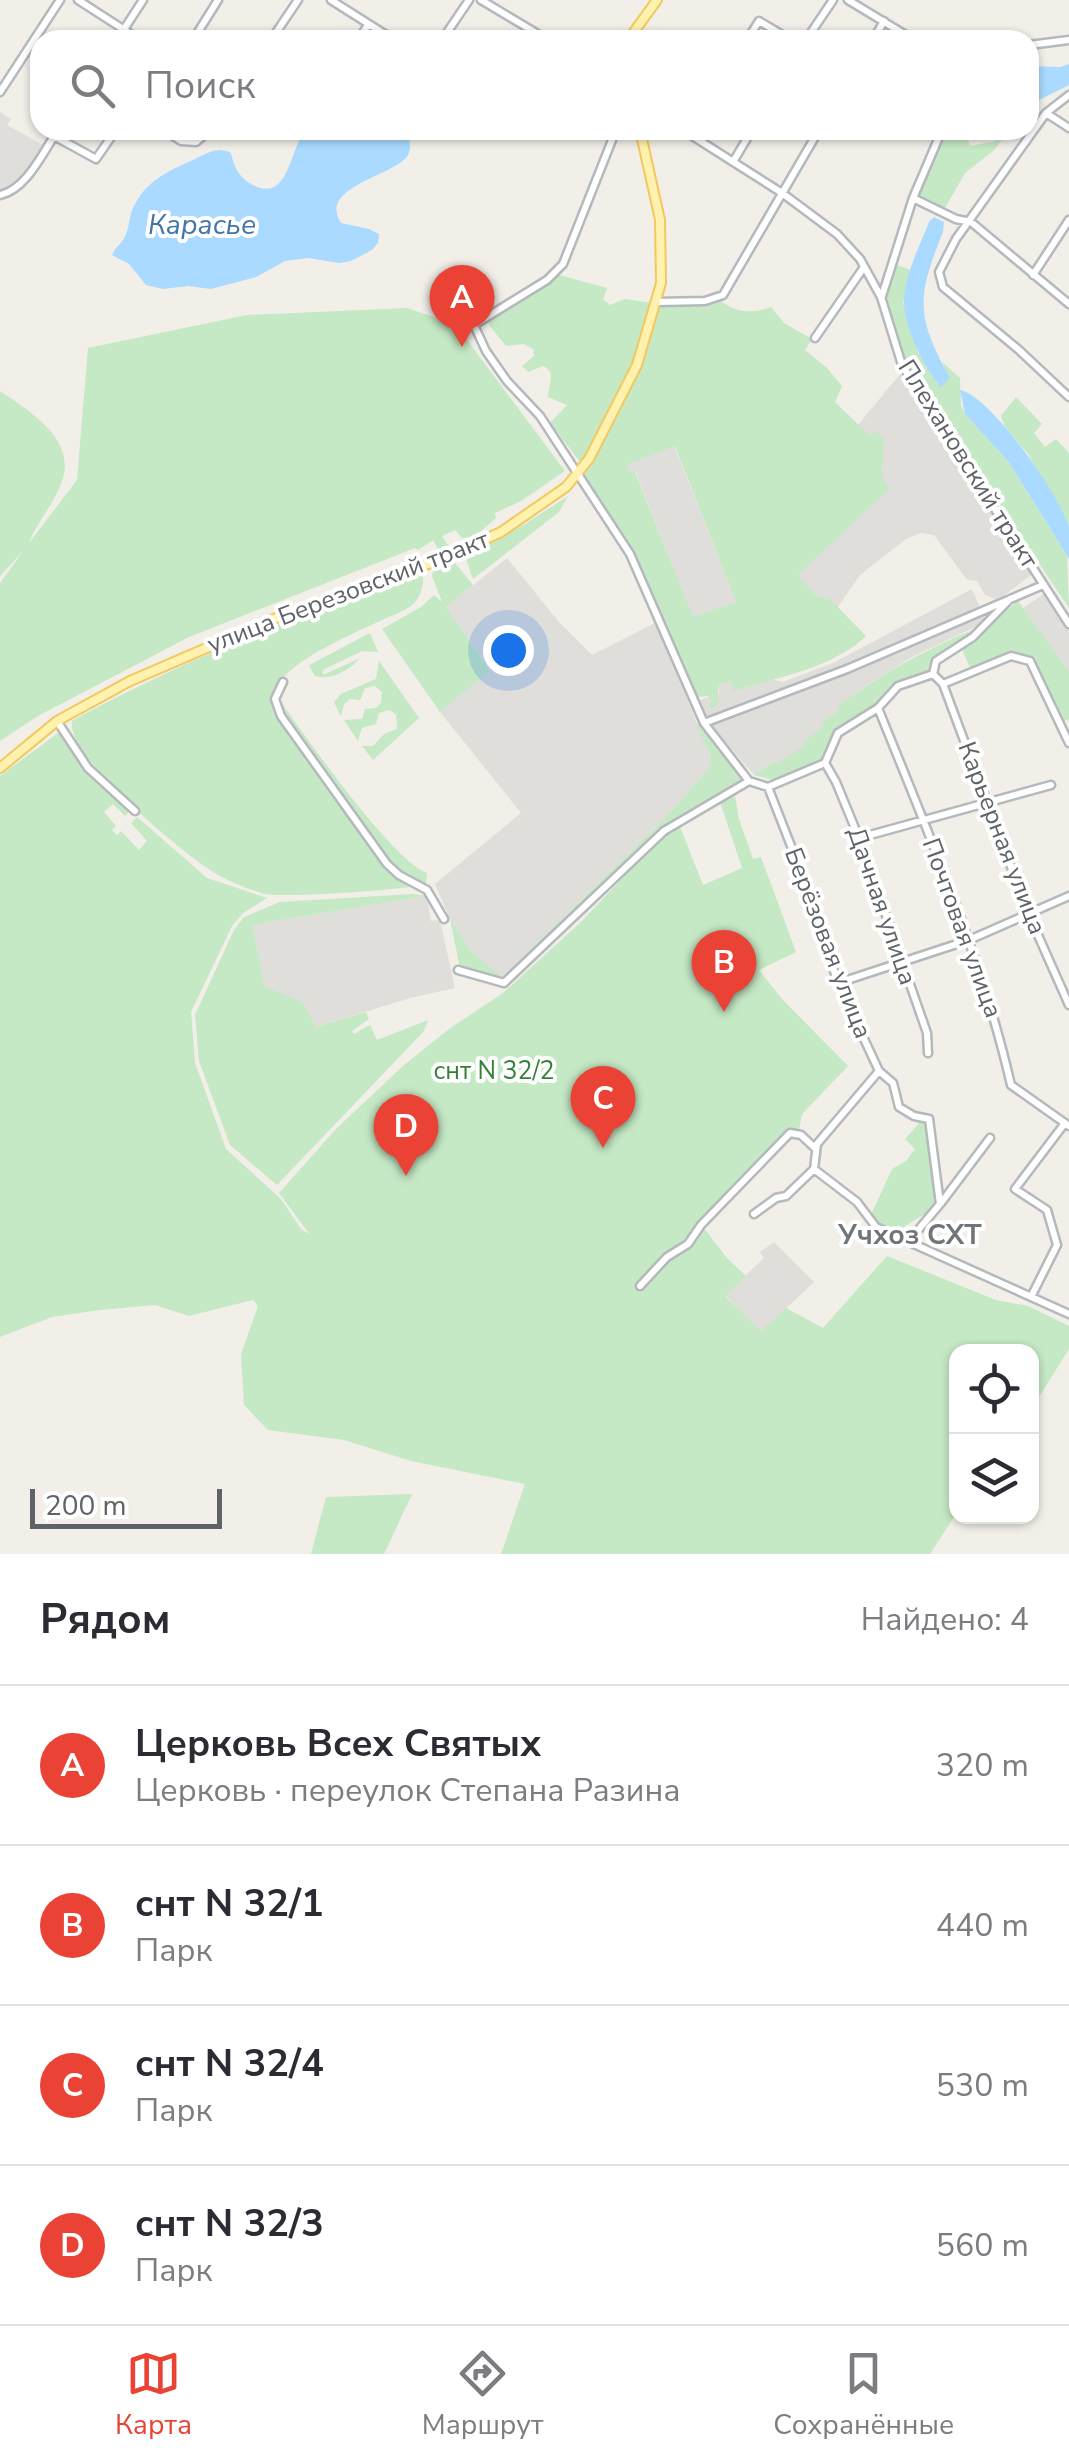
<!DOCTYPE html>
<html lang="ru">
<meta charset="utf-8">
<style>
body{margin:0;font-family:"Nunito Sans",sans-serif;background:#f2f2f3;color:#2b2b33}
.controls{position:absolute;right:30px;bottom:30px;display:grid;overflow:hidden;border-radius:20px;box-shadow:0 2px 8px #0004}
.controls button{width:90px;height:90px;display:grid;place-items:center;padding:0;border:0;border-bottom:2px solid #e1e1e2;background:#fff;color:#2b2b33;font:50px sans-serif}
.scale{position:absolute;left:30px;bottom:25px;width:192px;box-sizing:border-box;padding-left:10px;border:5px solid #5f6368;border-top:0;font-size:28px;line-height:35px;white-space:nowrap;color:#5f6368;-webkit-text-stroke:8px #fff;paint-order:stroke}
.you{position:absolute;left:508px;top:650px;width:35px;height:35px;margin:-25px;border:8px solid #fff;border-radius:50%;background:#1a73e8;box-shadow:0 0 0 15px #1a73e833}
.badge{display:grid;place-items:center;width:65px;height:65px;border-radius:50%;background:#ea4335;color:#fff;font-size:32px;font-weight:700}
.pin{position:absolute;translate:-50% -82px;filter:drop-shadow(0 2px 5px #0008)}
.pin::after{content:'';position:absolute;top:52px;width:35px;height:30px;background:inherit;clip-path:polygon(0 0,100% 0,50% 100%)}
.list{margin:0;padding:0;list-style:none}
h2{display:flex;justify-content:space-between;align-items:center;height:130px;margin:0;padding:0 40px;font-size:42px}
h2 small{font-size:32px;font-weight:400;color:#7c7c81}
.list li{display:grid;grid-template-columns:65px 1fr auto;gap:30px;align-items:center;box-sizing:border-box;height:160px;padding:0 40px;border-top:2px solid #e1e1e2}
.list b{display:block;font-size:38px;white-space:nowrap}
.list p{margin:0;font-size:32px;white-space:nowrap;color:#7c7c81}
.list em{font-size:32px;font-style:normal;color:#7c7c81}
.icon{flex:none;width:55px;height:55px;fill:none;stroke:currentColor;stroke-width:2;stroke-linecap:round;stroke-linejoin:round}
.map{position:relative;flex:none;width:1069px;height:1554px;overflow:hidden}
.search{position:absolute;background:#fff;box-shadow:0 2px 8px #0004;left:30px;right:30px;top:30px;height:110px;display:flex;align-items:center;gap:25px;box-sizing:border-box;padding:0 35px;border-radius:30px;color:#7c7c81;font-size:38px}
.sheet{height:770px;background:#fff}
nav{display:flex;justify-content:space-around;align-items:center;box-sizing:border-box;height:140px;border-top:2px solid #e1e1e2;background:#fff;font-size:28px;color:#7c7c81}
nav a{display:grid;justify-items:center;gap:5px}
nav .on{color:#ea4335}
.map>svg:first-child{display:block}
</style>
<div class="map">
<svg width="1069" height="1554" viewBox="0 0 1069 1554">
<rect width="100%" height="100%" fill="#f1efe8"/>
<path fill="#e0deda" d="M0 112 11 119 7 125 45 146 20 183 0 193Z
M901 373 912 396 977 486 1031 575 998 600 985 595 977 581 967 580 934 535 921 533 906 539 860 575 837 608 830 599 815 595 797 575 888 489 882 474 884 438 870 437 857 426Z
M674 445 736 602 693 618 635 471 630 472 627 465Z
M507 558 559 622 592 655 657 622 711 759 710 767 663 820 501 978 473 953 450 919 435 884 521 813 440 712 490 671 446 607Z
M972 589 986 622 916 655 867 685 839 706 841 710 823 721 825 726 807 745 776 764 773 761 754 775 705 718 698 701 719 693 718 685 732 682 735 690 771 679 783 682 833 663Z
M1045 593 1069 629V671L1023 608Z
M427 896 431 921 440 920 455 988 410 998 316 1027 303 1002 264 987 253 925Z
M774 1242 814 1282 761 1332 725 1295 764 1258 760 1252Z"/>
<path fill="#c5e8c5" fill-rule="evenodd" d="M945 130H965L970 146 996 141 1005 130H1010L993 151 965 173 945 208 918 194Z
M894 264 911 270 903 303 918 352 941 386 949 378 942 362 960 378 961 406 965 414 1008 461 1067 556 1069 608 907 367 884 296Z
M556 274 607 288 603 299 610 305 625 299 652 303 636 364 613 410 581 463 550 423 567 405 548 397C548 385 557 372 543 366L528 372 522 366 534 356 533 349 524 344 506 346 489 325V319Z
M721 301C736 313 752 314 771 307L784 323 812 339 805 350 826 367 842 386 835 402 870 436 876 431 884 438 882 474 889 489 798 575 815 595 830 599 866 636C833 668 778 677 734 691L731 682 718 685V705L710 709 711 701 708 696 696 697 632 548 584 475 641 367 660 305ZM675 446 736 602 693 617 634 470 630 472 627 465Z
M407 308 455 324 565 471 521 501 495 513 496 518 474 537 462 538 455 530 442 536 450 548 440 553 433 540 418 550 415 548 189 637 38 716 0 741V583L24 550 0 576V391C29 411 77 439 62 481 55 503 36 523 29 543L77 480 88 348 247 315Z
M1016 397 1042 424 1034 433 1045 447 1056 439 1069 453V528L1028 454 1005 427 1001 416Z
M568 496 559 512 473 579 466 559 473 551 525 524Z
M448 562 455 563 473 585 446 607 490 671 440 712 382 629 421 607 434 595 442 602 432 576 434 569Z
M418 571H423C424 581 422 593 416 601 409 610 393 615 382 620 350 635 295 658 276 686L283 705C309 741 391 859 427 873L426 884C407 890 283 898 265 894 251 890 235 884 222 877 190 861 65 756 72 721 183 660 299 615 418 571Z
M1018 601 1069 671V719L1063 722 1046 682 1029 657 1008 653 970 668 961 647Z
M975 629 934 659 930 669 893 687 868 711 838 728 825 755 816 765 777 781 754 775 774 761 776 764 806 745 804 741 824 727 822 722 840 710 838 706C881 674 926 649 975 629Z
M370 633 378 652 362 651 323 670V675L360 658C350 670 331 681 315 676L309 666 313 663Z
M379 661 419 718 373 760 362 746H373L384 734 397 729 396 714 389 710 379 713 376 724 362 728 358 741 344 720 362 719 365 709 376 708 381 703 382 692 375 686 365 688 360 700 350 699 344 704 341 717 334 702 341 694 376 679Z
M696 723 707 731 745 780 661 830 503 981 460 968 450 919 473 953 502 977 663 820 710 767 711 758Z
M58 733 62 735 84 771 131 810 125 816 113 804 104 812 116 826 112 830 117 835 121 831 139 850 147 841 131 823 137 817 207 878 267 898 243 913 232 926 191 1012 195 1063 226 1149 281 1199 301 1229 310 1235 279 1193 336 1129 403 1066 449 1029 503 993 582 921 662 836 679 824 703 885 742 868 720 802 735 796 739 819 753 859 761 857 796 952 759 970 782 999 848 1066 802 1114 799 1130 703 1227 727 1258 746 1276 725 1296 761 1331 786 1308 823 1328 887 1256 996 1300 1028 1306 1069 1326V1349L1032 1408V1352H956V1514L930 1554H501L525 1484 411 1461 344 1440 268 1430 244 1405 241 1354 258 1306 253 1300 189 1316 155 1305 99 1310 52 1317 0 1337V776Z
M412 894 427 896 253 925 264 986 303 1002 316 1027 366 1012 369 1019 352 1031 354 1034 370 1025 377 1040 428 1020 424 1031 277 1185 230 1145 199 1061 195 1015 234 930 244 917 280 902Z
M922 1120H928L939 1205 899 1230 880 1226 870 1217 892 1169 906 1161 915 1149 905 1139Z
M412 1494 384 1554H311L326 1497Z"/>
<path fill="#aadaff" d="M1069 64V85L1029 105V66L1060 67Z
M307 130H407C409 137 412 148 408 155 396 176 317 186 341 223L369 229 379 234 378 243 372 250 351 261 339 263 308 258 285 261 256 277 211 289 188 286 163 289 146 285 129 264 112 255C115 247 122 244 125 236 129 229 129 221 131 213 143 182 166 172 195 159 208 153 217 146 231 153 234 167 239 178 253 185 291 204 289 144 307 130Z
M934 217 944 222 943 232C917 297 915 315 950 378L941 387C925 370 902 323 904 299 906 273 919 247 929 222Z
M960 390C991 396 1061 497 1069 528 1069 537 1069 550 1069 559L1008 461 965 414Z"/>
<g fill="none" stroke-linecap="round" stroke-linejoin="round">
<g stroke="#b5b8bc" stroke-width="11">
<path id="minor" d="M78 0 140 40
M331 0 394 40
M481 0 548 40
M848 0 914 40
M117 40 143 0
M193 40 218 0
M271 40 298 0
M358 40 368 25
M442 40 469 0
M747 40 759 21 791 40
M806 40 833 0
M873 40 884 21
M1029 45 1069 40
M0 92 60 0
M1069 95 1046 113 956 239 939 272 943 287 1019 350 1069 397
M1046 113 1069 128
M164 130 181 141 196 142 210 130
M616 130 563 264 547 280 474 325 486 351 507 381 540 416 630 554 704 723 749 781
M683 130 782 193 837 234 860 259 881 297 902 365 1069 624
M54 136 96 159 116 130
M733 162 752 130
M0 195C27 189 43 152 58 130
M913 198 956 219 971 222 1069 304
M1033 275 1069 220
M882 296 913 198 942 130
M656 302 705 301 723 295 819 130
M815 338 864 267
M933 674 943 684 1029 915 1069 1005
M283 682 275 699 281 716 387 864 399 875 427 890 444 919
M943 684 1011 656 1030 661 1069 743
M878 708C928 832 981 955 1011 1085L1069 1126
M57 721 88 768 135 811
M704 723 847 669 1043 585
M825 763 836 782 859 838 927 1033 928 1053
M768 787 800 869 838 983 879 1071 893 1083 899 1107 914 1116 929 1119 940 1204 909 1241
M859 838 1051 785
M458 970 504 983 664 831 749 781 768 787 825 763 838 733 878 708 898 686 933 674 936 661 973 637 1010 599
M838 983 969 940 1069 896
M814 1169 857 1202 876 1227 1069 1314
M941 1203 990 1138
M754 1214 776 1198 786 1196 814 1169 817 1144 879 1071
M640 1286 667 1257 688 1244 701 1225 790 1133 801 1135 816 1149
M1031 1297 1057 1245 1047 1210 1015 1189 1065 1123"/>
</g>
<g stroke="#f2c960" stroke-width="12">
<path id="major" d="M628 40 657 0
M0 768 57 721 130 681 276 618 442 559 501 532 566 487 589 459 637 365 661 283 660 220 640 130"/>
</g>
<use href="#minor" stroke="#fff" stroke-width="6"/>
<use href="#major" stroke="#fff2af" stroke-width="8"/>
</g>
<g text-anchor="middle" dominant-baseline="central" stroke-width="8" stroke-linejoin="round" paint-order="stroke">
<g font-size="25" fill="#5f6368" stroke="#fff">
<text transform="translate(968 464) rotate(58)">Плехановский тракт</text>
<text transform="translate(348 592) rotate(-21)">улица Березовский тракт</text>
<text transform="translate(1002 838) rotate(69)">Карьерная улица</text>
<text transform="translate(882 906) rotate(71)">Дачная улица</text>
<text transform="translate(962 928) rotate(70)">Почтовая улица</text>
<text transform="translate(828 943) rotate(69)">Берёзовая улица</text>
</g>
<g font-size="25" fill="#348238" stroke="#fff">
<text x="494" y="1071">снт N 32/2</text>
</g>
<g font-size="28" font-style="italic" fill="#4174aa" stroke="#fff">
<text x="202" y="225">Карасье</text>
</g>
<g font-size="28" font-weight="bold" fill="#70757a" stroke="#fff">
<text x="910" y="1235">Учхоз СХТ</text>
</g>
</g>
</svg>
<div class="controls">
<button><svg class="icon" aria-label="locate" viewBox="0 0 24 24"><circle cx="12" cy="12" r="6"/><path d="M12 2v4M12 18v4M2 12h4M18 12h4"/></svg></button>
<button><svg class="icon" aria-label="layers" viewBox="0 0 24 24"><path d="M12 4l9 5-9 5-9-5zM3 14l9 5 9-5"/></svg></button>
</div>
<div class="scale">200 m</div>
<div class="you"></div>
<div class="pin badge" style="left:462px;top:347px">A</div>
<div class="pin badge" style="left:724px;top:1012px">B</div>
<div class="pin badge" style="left:603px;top:1148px">C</div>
<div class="pin badge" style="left:406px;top:1176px">D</div>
<div class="search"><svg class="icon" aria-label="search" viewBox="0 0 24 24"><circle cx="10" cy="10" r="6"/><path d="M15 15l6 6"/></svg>Поиск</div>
</div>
<section class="sheet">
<h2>Рядом<small>Найдено: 4</small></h2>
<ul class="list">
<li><span class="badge">A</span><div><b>Церковь Всех Святых</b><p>Церковь · переулок Степана Разина</p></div><em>320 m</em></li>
<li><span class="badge">B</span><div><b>снт N 32/1</b><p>Парк</p></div><em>440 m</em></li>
<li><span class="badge">C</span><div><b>снт N 32/4</b><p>Парк</p></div><em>530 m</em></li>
<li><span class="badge">D</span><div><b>снт N 32/3</b><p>Парк</p></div><em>560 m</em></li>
</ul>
</section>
<nav>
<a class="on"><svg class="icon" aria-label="map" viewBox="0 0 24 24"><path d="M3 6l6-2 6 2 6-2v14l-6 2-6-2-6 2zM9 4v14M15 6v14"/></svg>Карта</a>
<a><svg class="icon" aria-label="directions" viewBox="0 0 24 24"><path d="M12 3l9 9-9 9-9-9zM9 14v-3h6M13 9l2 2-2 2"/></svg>Маршрут</a>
<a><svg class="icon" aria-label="saved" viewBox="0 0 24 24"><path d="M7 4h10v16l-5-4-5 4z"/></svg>Сохранённые</a>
</nav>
